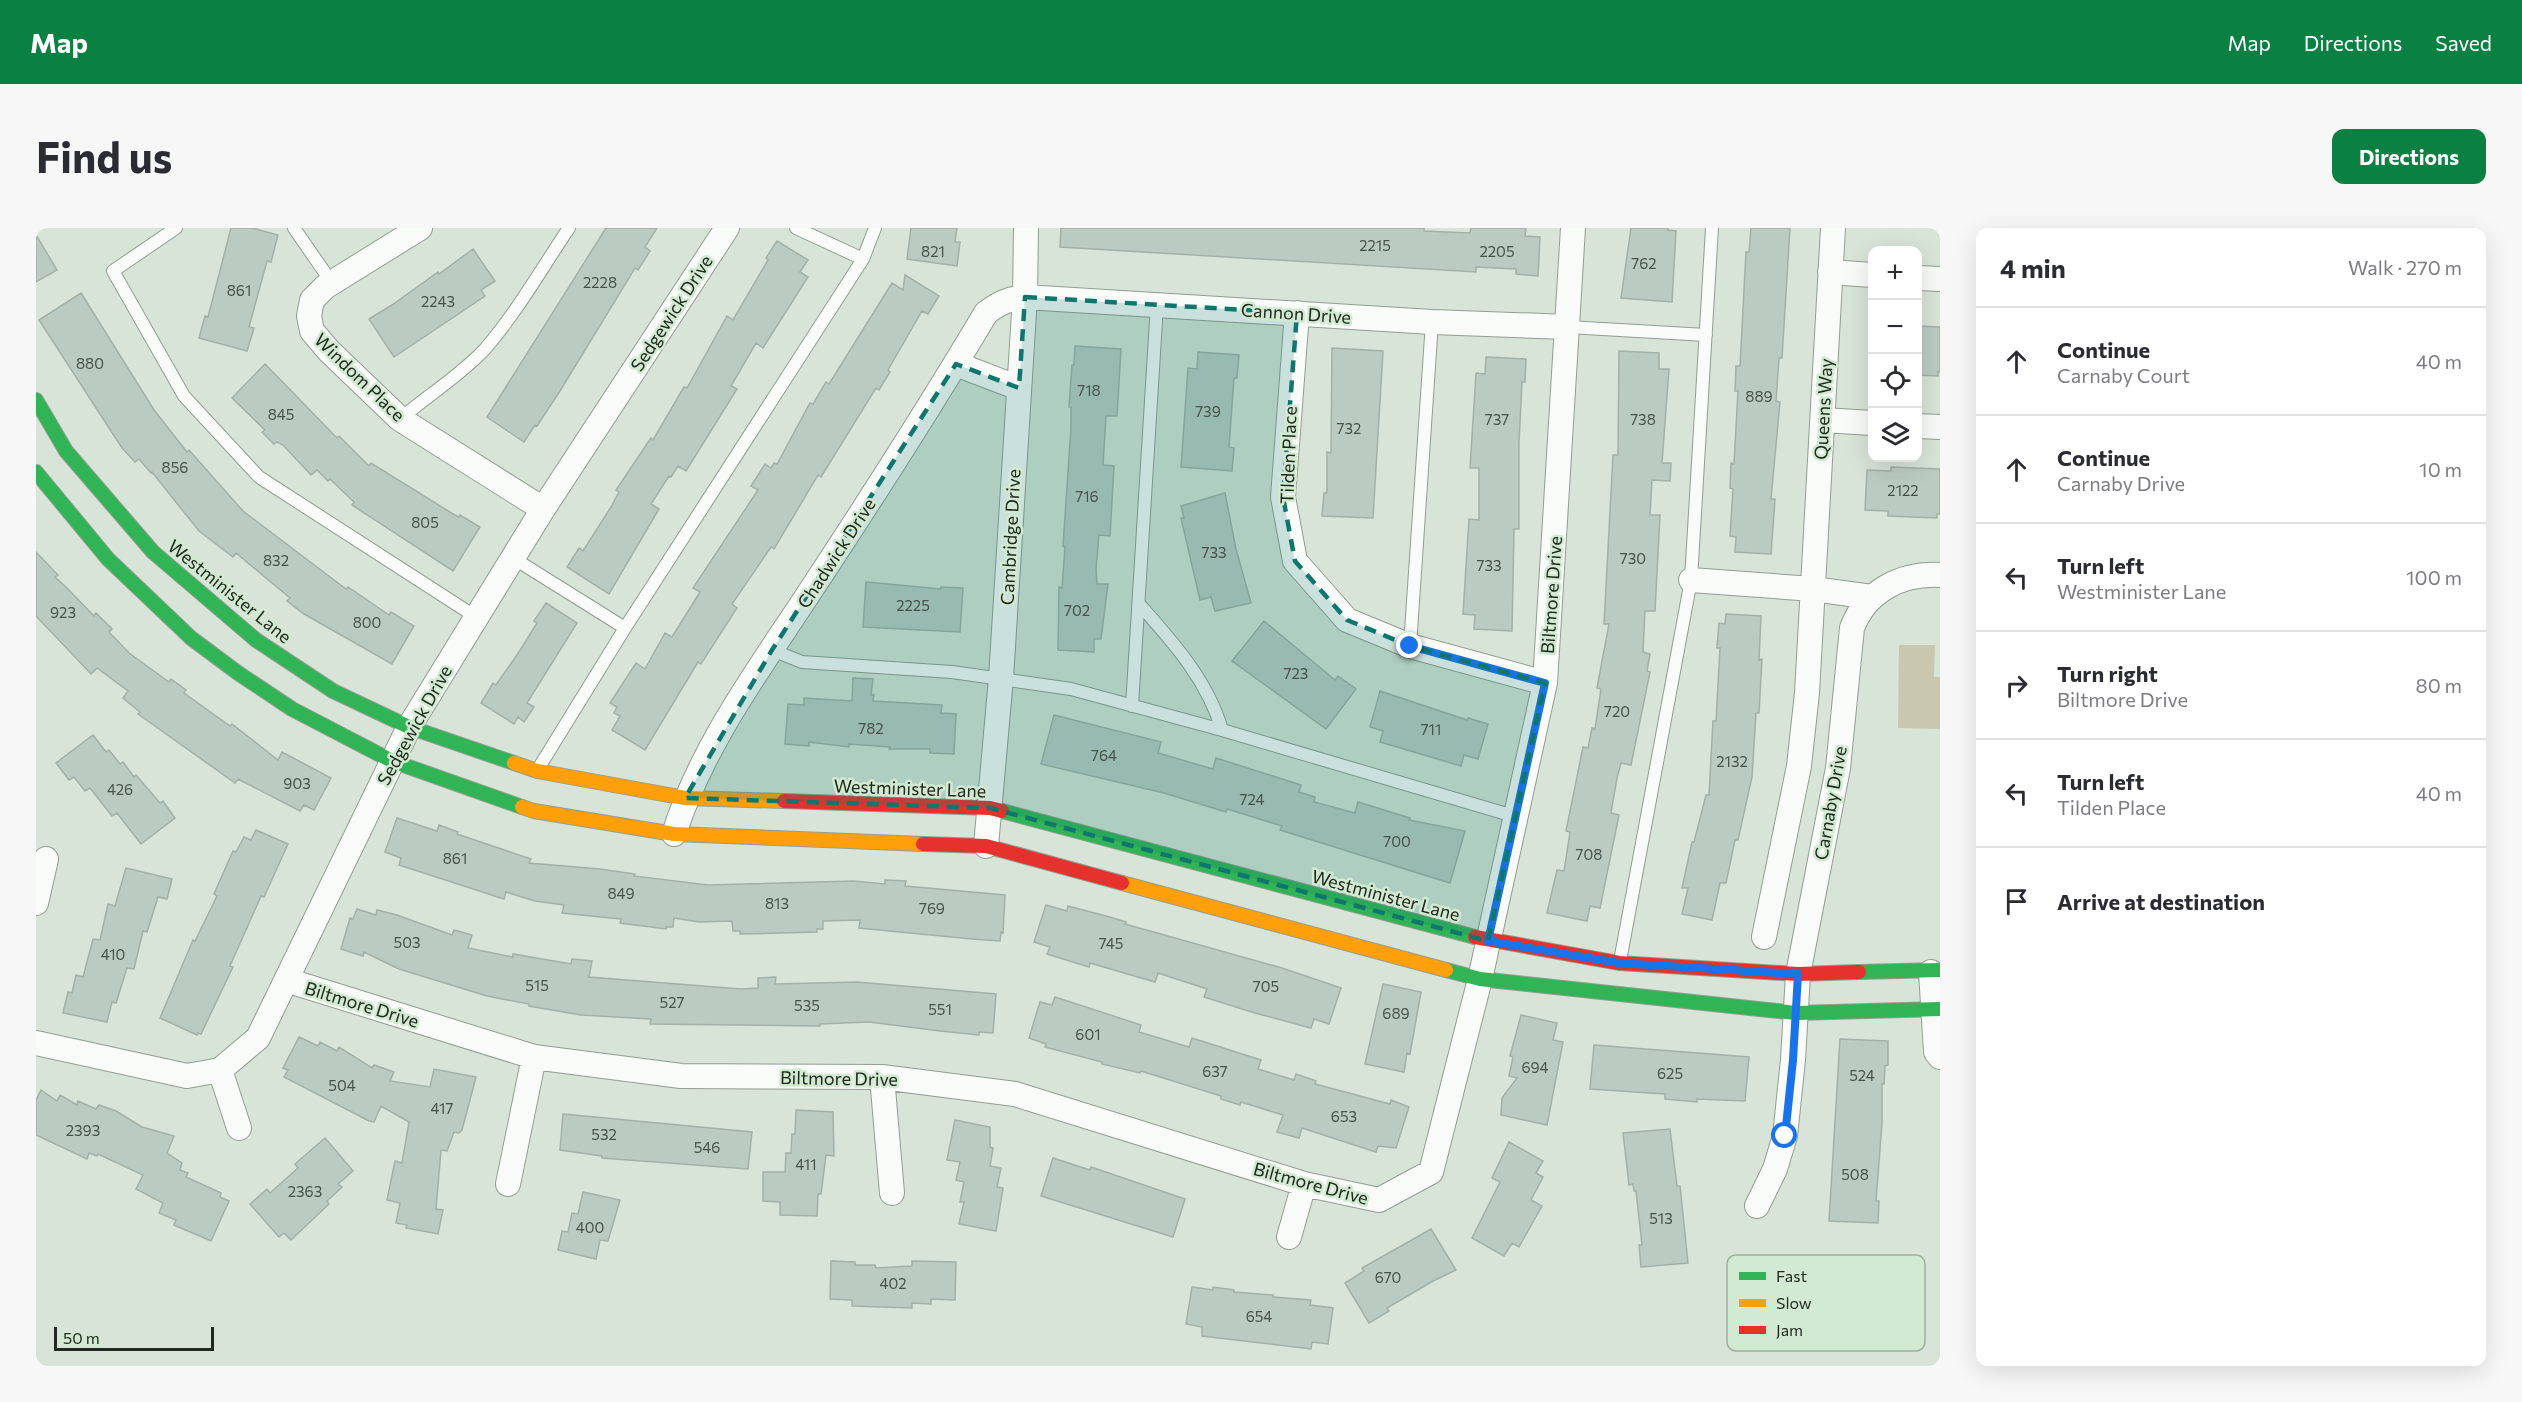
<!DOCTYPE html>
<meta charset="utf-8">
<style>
body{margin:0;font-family:Commissioner,sans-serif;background:#f7f7f7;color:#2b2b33}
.controls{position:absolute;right:18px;top:18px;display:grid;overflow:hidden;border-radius:12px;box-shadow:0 6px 24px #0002}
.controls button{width:54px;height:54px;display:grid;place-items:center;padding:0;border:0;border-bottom:2px solid #e1e1e2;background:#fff;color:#2b2b33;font:30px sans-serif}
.scale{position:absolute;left:18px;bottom:15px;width:160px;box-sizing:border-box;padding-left:6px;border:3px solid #202920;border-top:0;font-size:16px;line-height:21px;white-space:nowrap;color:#202920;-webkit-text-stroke:4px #d2ead1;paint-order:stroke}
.stop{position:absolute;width:18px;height:18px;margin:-14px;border:4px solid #1a73e8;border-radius:50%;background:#fff}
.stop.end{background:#1a73e8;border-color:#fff;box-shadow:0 2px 6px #0008}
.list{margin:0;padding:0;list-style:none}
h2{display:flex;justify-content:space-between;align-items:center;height:78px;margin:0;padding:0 24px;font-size:26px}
h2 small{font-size:20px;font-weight:400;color:#7c7c81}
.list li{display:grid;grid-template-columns:39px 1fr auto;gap:18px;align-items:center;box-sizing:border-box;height:108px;padding:0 24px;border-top:2px solid #e1e1e2}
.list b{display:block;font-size:22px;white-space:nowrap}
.list p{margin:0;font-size:20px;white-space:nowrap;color:#7c7c81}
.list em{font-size:20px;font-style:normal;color:#7c7c81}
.icon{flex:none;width:33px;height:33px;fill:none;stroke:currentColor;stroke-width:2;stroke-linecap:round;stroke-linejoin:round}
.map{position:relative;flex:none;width:1904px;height:1138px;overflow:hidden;border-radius:12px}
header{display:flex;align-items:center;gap:36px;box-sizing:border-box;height:84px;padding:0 30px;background:#0b8043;color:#fff}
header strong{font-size:28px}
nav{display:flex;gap:33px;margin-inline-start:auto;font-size:21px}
.intro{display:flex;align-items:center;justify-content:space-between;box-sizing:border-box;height:144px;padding:0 36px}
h1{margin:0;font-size:42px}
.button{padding:15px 27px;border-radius:12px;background:#0b8043;color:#fff;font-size:21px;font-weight:700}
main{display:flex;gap:36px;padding:0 36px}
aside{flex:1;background:#fff;border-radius:12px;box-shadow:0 6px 24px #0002}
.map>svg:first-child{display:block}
</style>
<header>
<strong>Map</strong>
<nav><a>Map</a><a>Directions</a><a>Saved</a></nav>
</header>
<div class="intro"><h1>Find us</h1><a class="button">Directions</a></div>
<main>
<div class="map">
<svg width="1904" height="1138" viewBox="0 0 1904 1138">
<rect width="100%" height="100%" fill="#d7e4d7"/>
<path fill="#cac7af" d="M1863 417H1899L1898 449H1904V501L1862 500Z"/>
<path fill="#bccbc2" stroke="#a3b0a8" stroke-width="1.5" d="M195 0H216L242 7 235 34 231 33 213 99 218 100 211 123 163 110 169 88 172 89Z
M570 0H621L609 19 614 23 602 42 599 40 524 163 501 198 499 197 488 214 451 189Z
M875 0H921L919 14H924L921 38 871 31Z
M1025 0H1388V3L1434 5 1435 0H1490L1489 8 1504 9 1502 48 1480 46V41L1440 39V44L1024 19Z
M1595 0H1632V2L1640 3 1636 74 1585 70Z
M1715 0H1754L1746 130H1743L1740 173 1744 174 1735 271H1739L1735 326 1699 324 1700 309 1694 308 1697 261 1694 260 1695 235 1698 236 1702 163H1699L1700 138H1704L1710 24H1713Z
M0 7 21 42 0 54Z
M741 13 772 32 764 44 772 49 727 120 720 115 695 158 701 161 650 243 642 238 635 249 633 248 615 276 623 281 573 366 531 339 543 320 547 323 575 279 583 264 580 262 615 210 617 212 648 159 651 160 691 88 697 92 732 32 730 30Z
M437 21 459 53 445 62 449 68 358 129 333 91 356 77 402 44 403 46Z
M869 47 903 68 892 86 886 83 852 142 854 144 843 162 840 160 785 249 782 247 738 321 735 319 696 376 701 380 665 436 662 434 609 522 576 502 584 488 578 485 581 479 574 475 600 435 609 441 629 405 636 409 664 364 657 360 722 262 715 258 729 236 735 240 738 235 741 236 774 175 777 176 790 154 793 156 856 55 867 62Z
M45 65 118 182 151 224 153 222 207 283 310 361 312 359 353 387 355 384 378 398 356 436 268 386 251 373 254 370 200 325 197 329 163 303 116 244 115 245 103 231 99 234 86 220 3 92Z
M1881 98 1904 99V144H1902V148L1881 147Z
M1039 118 1085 121 1081 188H1070L1067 237 1078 238 1074 308 1063 307 1060 341 1061 356H1072L1065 411H1058V424L1022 422 1023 359 1026 360 1029 319 1027 318 1035 200V179H1033L1036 137H1038Z
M1296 120 1347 123 1337 290 1286 288 1288 265H1291V224L1295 225Z
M1583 123 1623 125V141H1633L1626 235H1635L1634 253 1616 252 1614 287H1624L1619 383H1609L1607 424 1614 426 1611 443 1614 444 1595 537 1585 535 1581 550 1575 585 1583 587 1564 680 1554 678 1551 693 1511 685 1521 642 1528 643 1534 604 1530 603 1547 519 1552 520 1556 500 1559 501 1565 461 1561 460 1573 396H1568L1577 227H1582Z
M1162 124 1203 127 1201 150H1198L1193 219 1198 220 1196 243 1145 239 1152 140 1161 141Z
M1450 129 1490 131 1489 154H1486L1483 215V301H1478L1476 403 1438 401 1439 387 1427 386 1433 291 1443 292V240H1434L1440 145 1449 146Z
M229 136 301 210 303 208 333 238 335 235 422 289 424 287 444 299 417 343 316 277 318 274 294 251 292 253 281 242 275 247 247 217 241 214 238 216 226 204 229 202 196 170Z
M1855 239 1904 241V286H1901V290L1852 288V283L1829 282 1831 242 1855 243Z
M1189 265 1200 321 1215 375 1179 383 1175 369 1164 372 1145 290H1148L1145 278Z
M0 324 22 347 19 349 32 361 58 388 60 385 76 401 73 404 93 425 133 454 135 451 150 462 148 465 194 498 196 496 242 532 246 524 295 550 278 582 268 577 264 583 202 551 199 555 102 486 104 484 87 470 92 463 61 440 55 446 0 388Z
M830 354 905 361V359L927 360 924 404 827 399Z
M510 375 541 395 491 475 498 479 488 494 482 489 478 496 445 475 457 455 460 457 483 424 501 395 498 393Z
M1690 386 1725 388 1723 432 1726 431 1723 485H1720L1716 549 1702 612H1699L1690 655H1684L1676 692 1646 686 1652 660H1646L1656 614H1658L1670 567H1673L1677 493H1680L1684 420H1681L1683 395 1689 396Z
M1228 393 1299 452 1302 448 1320 461 1290 501 1196 433Z
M817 450 837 451 835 467H838L837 473 906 477 905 485 920 486 918 526 894 525V521H853L854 519 813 516V519L773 514V518L749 516 752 476 768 477V470L816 473Z
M1344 463 1431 492 1432 490 1452 496 1442 531 1428 527 1425 538 1344 514 1347 503 1334 499Z
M1018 487 1125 514 1122 525 1177 541 1180 530 1265 557 1263 564 1279 569 1278 574 1319 585 1322 574 1374 590 1373 592 1429 603 1414 655 1244 602 1246 598 1191 581 1190 584 1128 565 1005 536Z
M57 507 70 524 73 522 84 536 87 534 98 549 100 547 124 575 127 573 139 590 105 616 81 585 76 588 54 560 49 563 38 549 33 552 20 535Z
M361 590 401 603 403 597 422 604 421 606 495 631 493 635 564 641 599 646 598 648 672 657 817 653 849 656V652L870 653 869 658 969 667 967 705 965 704 964 713 936 711 823 700 824 692 787 693V701H781V704L704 706V703H697L696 693 663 694 638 690 637 699H630V701L584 695 585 691 526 685 528 677 499 673 470 664 468 671 363 637 365 630 349 624Z
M220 602 252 616 228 669 225 668 194 738 197 739 165 806 162 805 161 807 124 790 157 712 159 713 181 668 178 666 197 623 200 624 208 609 215 612Z
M90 640 136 651 131 671 122 669 111 704 107 703 98 741 91 740 80 775 76 774 71 794 27 785 32 764 36 765 40 747 47 749 57 711 64 712 72 676 79 678Z
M1010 677 1031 683 1032 678 1070 688 1090 694 1089 696 1246 740 1305 760 1293 796 1278 791 1275 800 1219 785 1168 769 1171 761 1122 745 1119 754 1054 735 1053 739 1011 726 1014 719 998 714Z
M321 681 340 687 341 682 361 687 416 707 418 702 436 707 432 720 477 729V726L535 736 536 731 556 733 553 749 705 761 722 760V750L740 749 739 756 821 754 960 766 957 805 943 804V807L904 803 833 794 784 796V798L614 796 615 791 545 787 493 778V776L451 768 363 741 328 724 327 728 305 721 314 690 317 691Z
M1347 756 1385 764 1374 826 1371 825 1368 844 1329 836Z
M1019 769 1105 797 1103 804 1153 819 1156 810 1225 832 1222 841 1258 852 1260 846 1280 853 1279 856 1354 876 1355 872 1373 879 1360 920 1342 918 1340 924 1266 900 1263 910 1241 904 1247 887 1205 874 1204 877 1185 871V868L1105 843 1104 845 1066 836V834L1009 819 1010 816 993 810 1004 774 1016 777Z
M1485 787 1521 795 1517 812 1527 814 1511 897 1465 887 1466 870 1481 850 1473 848 1477 829 1474 828Z
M263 809 282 818 284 814 301 823 303 819 336 840 338 837 358 844 354 853 394 859 398 841 440 849 426 902 423 905 418 904 411 923 405 922 400 981 407 982 402 1006 370 1000 371 997 360 995 364 975 351 972 359 933 366 935 373 894 345 878 338 894 333 893 248 849 252 842 247 840Z
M1804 811 1852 813V837L1849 838 1848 856H1846V895L1840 973H1843L1842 995 1793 993Z
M1558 817 1713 829 1709 873 1661 871V874L1629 871V866L1554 861Z
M5 862 21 873 24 867 41 877 42 873 60 881 63 877 80 883 106 899 138 908 131 925 146 935 144 942 152 945 150 949 185 965 184 969 193 973 175 1013 138 997 140 992 123 985 127 975 100 961 107 947 62 926 61 928 53 925 51 931 0 907V872Z
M760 882 797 884 798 928 790 927 785 966H782L781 988 744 987V974L727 973V944H749L750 925H755L756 906H759Z
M527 886 716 904 712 941 566 930V928L524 922Z
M919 892 954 899V919L957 920 954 938 965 940 961 959 967 960 960 1003 923 996 928 974H924L928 954 920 952 924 934 911 932Z
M1634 901 1641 958H1644L1652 1035 1605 1039 1603 1017H1606L1600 963H1598L1597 956 1593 957 1587 905Z
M289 910 317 943 302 956 306 959 291 973 293 976 255 1012 248 1005 243 1009 214 976 231 961 234 965 262 940 259 936Z
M1473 914 1507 933 1500 945 1507 949 1495 972 1506 978 1483 1019 1476 1015 1468 1028 1436 1010 1464 954 1456 950Z
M1017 930 1054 942 1055 939 1149 971 1137 1009 1005 968Z
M547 964 584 972 572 1013 564 1012 560 1031 522 1022 526 1003 532 1004 536 985 542 986Z
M1395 1001 1420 1042 1397 1053 1351 1080 1353 1083 1333 1095 1309 1055 1328 1043 1326 1040Z
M795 1033 819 1034V1037H839L840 1040 876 1038V1033L920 1034 919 1072 895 1071V1076L876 1075V1080L816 1078V1072L794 1071Z
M1156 1059 1177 1062V1059L1198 1062V1064L1237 1067V1069L1275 1072 1274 1077 1297 1080 1292 1116 1276 1114 1275 1121 1166 1108V1099L1150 1096Z"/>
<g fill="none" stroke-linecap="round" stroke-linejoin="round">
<g stroke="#939d92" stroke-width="14">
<path id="lane" d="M140 0 77 43 148 168 223 249 440 389
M258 0 296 55
M760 0 827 31
M1532 99 1670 107
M364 191C391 168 425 147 449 121 481 84 506 40 533 0
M477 330 589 400
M1104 377C1137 414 1172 453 1186 502L1481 589
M1374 418 1396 94
M736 422 766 434 916 444 1035 461 1186 502
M1096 478 1121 77
M502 541 589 400 827 31 839 0
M1584 733 1655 352 1676 0"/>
</g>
<g stroke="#939d92" stroke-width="26">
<path id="street" d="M384 0 289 59 276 72 273 88 276 103 293 123 364 191 507 281
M1794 44 1836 47
M1882 50 1904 51
M1261 85 1247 269 1259 333 1311 392 1374 418 1509 455
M920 136 983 160
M1787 192 1836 195
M1882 198 1904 199
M1655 352 1777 361 1836 369
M638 606C666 517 724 440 775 362 835 271 894 179 950 85 963 75 972 71 989 69L1396 94 1532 99
M950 618 965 450 989 69 990 0
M0 675 10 631
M1728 709 1763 538 1771 465 1797 0
M1895 744 1900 824 1904 829
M250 752 498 829 645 848 846 849 979 866 1268 956 1343 972 1395 944 1444 751 1509 455 1537 0
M0 815 151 848 184 842 222 810 373 499 507 281 691 0
M184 842 203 900
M846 849 856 965
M472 956 498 829
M1721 978 1739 941 1749 908 1757 832 1762 746 1802 540 1816 400C1830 363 1865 345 1904 347
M1253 1009 1268 956"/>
</g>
<g stroke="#939d92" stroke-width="16">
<path id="fast" d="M0 172 30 223 117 324 220 412 297 463 373 499 478 535
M0 244 72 331 155 410 202 445 256 481 356 533 486 579
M966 583 1439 709
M1410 742 1444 751 1760 785 1904 781
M1823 744 1904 742"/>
</g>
<g stroke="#939d92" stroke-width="16">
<path id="slow" d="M478 535 501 543 649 570 748 573
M486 579 498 583 638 606 887 616
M1086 655 1410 742"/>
</g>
<g stroke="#939d92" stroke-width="16">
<path id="jam" d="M748 573 954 580 966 583
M887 616 950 618 1086 655
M1439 709 1583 735 1762 746 1823 744"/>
</g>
<use href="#lane" stroke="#f9fbf9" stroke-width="12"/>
<use href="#street" stroke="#f9fbf9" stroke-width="24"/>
<use href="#fast" stroke="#30b455" stroke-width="14"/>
<use href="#slow" stroke="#ff9f0a" stroke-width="14"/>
<use href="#jam" stroke="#e5322d" stroke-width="14"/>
</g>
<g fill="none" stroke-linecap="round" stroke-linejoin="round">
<path stroke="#1a73e8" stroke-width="8" d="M1374 418 1509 455 1452 713 1583 735 1762 746 1757 832 1749 908"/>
</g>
<path fill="#0f766e" fill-opacity="0.2" stroke="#0f766e" stroke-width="4.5" stroke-dasharray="12 8" stroke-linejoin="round" d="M989 69 1261 85 1247 269 1259 333 1311 392 1374 418 1509 455 1452 713 954 580 649 570 736 422 920 136 983 160Z"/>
<g text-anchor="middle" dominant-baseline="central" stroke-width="5" stroke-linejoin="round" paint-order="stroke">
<g font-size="15" fill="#475248">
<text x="1339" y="17">2215</text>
<text x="897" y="23">821</text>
<text x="1461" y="23">2205</text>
<text x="1608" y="35">762</text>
<text x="564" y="54">2228</text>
<text x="203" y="62">861</text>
<text x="402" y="73">2243</text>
<text x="54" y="135">880</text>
<text x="1053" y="162">718</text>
<text x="1723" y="168">889</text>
<text x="1172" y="183">739</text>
<text x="245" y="186">845</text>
<text x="1461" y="191">737</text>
<text x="1607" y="191">738</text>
<text x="1313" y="200">732</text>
<text x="139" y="239">856</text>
<text x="1867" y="262">2122</text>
<text x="1051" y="268">716</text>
<text x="389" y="294">805</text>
<text x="1178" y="324">733</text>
<text x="1597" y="330">730</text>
<text x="240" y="332">832</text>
<text x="1453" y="337">733</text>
<text x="877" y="377">2225</text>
<text x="1041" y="382">702</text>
<text x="27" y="384">923</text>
<text x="331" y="394">800</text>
<text x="1260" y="445">723</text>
<text x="1581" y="483">720</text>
<text x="835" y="500">782</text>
<text x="1395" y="501">711</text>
<text x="1068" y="527">764</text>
<text x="1696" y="533">2132</text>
<text x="261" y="555">903</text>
<text x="84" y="561">426</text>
<text x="1216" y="571">724</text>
<text x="1361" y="613">700</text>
<text x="1553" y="626">708</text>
<text x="419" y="630">861</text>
<text x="585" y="665">849</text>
<text x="741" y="675">813</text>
<text x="896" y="680">769</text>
<text x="371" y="714">503</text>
<text x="1075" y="715">745</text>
<text x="77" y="726">410</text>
<text x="501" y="757">515</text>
<text x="1230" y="758">705</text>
<text x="636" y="774">527</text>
<text x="771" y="777">535</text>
<text x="904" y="781">551</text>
<text x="1360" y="785">689</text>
<text x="1052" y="806">601</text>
<text x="1499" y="839">694</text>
<text x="1179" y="843">637</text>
<text x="1634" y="845">625</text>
<text x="1826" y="847">524</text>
<text x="306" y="857">504</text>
<text x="406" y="880">417</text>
<text x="1308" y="888">653</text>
<text x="47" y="902">2393</text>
<text x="568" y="906">532</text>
<text x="671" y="919">546</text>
<text x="770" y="936">411</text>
<text x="1819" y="946">508</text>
<text x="269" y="963">2363</text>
<text x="1625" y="990">513</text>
<text x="554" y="999">400</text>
<text x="1352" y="1049">670</text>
<text x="857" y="1055">402</text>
<text x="1223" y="1088">654</text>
</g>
<g font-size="18" fill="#202920" stroke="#d2ead1">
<text transform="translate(635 85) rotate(-57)">Sedgewick Drive</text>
<text transform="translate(1260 85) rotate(4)">Cannon Drive</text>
<text transform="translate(324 149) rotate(44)">Windom Place</text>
<text transform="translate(1787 181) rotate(-87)">Queens Way</text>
<text transform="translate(1252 227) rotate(-88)">Tilden Place</text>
<text transform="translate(974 309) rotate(-87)">Cambridge Drive</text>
<text transform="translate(800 325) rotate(-57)">Chadwick Drive</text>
<text transform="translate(194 363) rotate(39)">Westminister Lane</text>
<text transform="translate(1515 367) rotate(-86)">Biltmore Drive</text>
<text transform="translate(378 497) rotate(-61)">Sedgewick Drive</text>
<text transform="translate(874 560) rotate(2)">Westminister Lane</text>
<text transform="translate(1794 575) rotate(-80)">Carnaby Drive</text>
<text transform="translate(1350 667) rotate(15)">Westminister Lane</text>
<text transform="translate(326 776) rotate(17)">Biltmore Drive</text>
<text transform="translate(803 850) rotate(1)">Biltmore Drive</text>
<text transform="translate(1275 955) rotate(15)">Biltmore Drive</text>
</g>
</g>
<rect x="1691" y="1027" width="198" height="96" rx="9" fill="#d2ead1" stroke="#9db09c" stroke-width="1.5"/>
<rect x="1703" y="1044" width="27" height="8" fill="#30b455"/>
<rect x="1703" y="1071" width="27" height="8" fill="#ff9f0a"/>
<rect x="1703" y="1098" width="27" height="8" fill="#e5322d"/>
<g font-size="16" fill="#202920">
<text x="1740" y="1054">Fast</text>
<text x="1740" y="1081">Slow</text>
<text x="1740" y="1108">Jam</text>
</g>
</svg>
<div class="controls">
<button>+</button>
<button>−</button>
<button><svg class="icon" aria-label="locate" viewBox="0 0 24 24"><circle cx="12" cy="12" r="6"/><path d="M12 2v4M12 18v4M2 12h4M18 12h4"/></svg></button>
<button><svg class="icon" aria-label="layers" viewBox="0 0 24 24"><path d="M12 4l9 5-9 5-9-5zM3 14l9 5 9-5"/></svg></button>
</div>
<div class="scale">50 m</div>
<div class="stop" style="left:1749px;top:908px"></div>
<div class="stop end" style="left:1374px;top:418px"></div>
</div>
<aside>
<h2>4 min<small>Walk · 270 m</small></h2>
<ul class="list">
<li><svg class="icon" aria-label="ahead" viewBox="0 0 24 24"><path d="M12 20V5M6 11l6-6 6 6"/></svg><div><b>Continue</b><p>Carnaby Court</p></div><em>40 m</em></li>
<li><svg class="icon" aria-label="ahead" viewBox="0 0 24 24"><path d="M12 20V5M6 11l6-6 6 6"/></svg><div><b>Continue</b><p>Carnaby Drive</p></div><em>10 m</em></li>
<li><svg class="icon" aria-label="left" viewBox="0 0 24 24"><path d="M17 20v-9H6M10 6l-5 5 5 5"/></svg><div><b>Turn left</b><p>Westminister Lane</p></div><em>100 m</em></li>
<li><svg class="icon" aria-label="right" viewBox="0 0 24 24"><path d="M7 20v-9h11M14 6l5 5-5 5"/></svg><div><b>Turn right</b><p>Biltmore Drive</p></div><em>80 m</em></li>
<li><svg class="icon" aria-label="left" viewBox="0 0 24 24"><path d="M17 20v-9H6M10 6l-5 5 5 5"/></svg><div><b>Turn left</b><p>Tilden Place</p></div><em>40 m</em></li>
<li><svg class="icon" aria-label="arrive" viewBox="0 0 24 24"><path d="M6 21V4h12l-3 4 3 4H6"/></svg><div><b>Arrive at destination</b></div></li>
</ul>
</aside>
</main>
